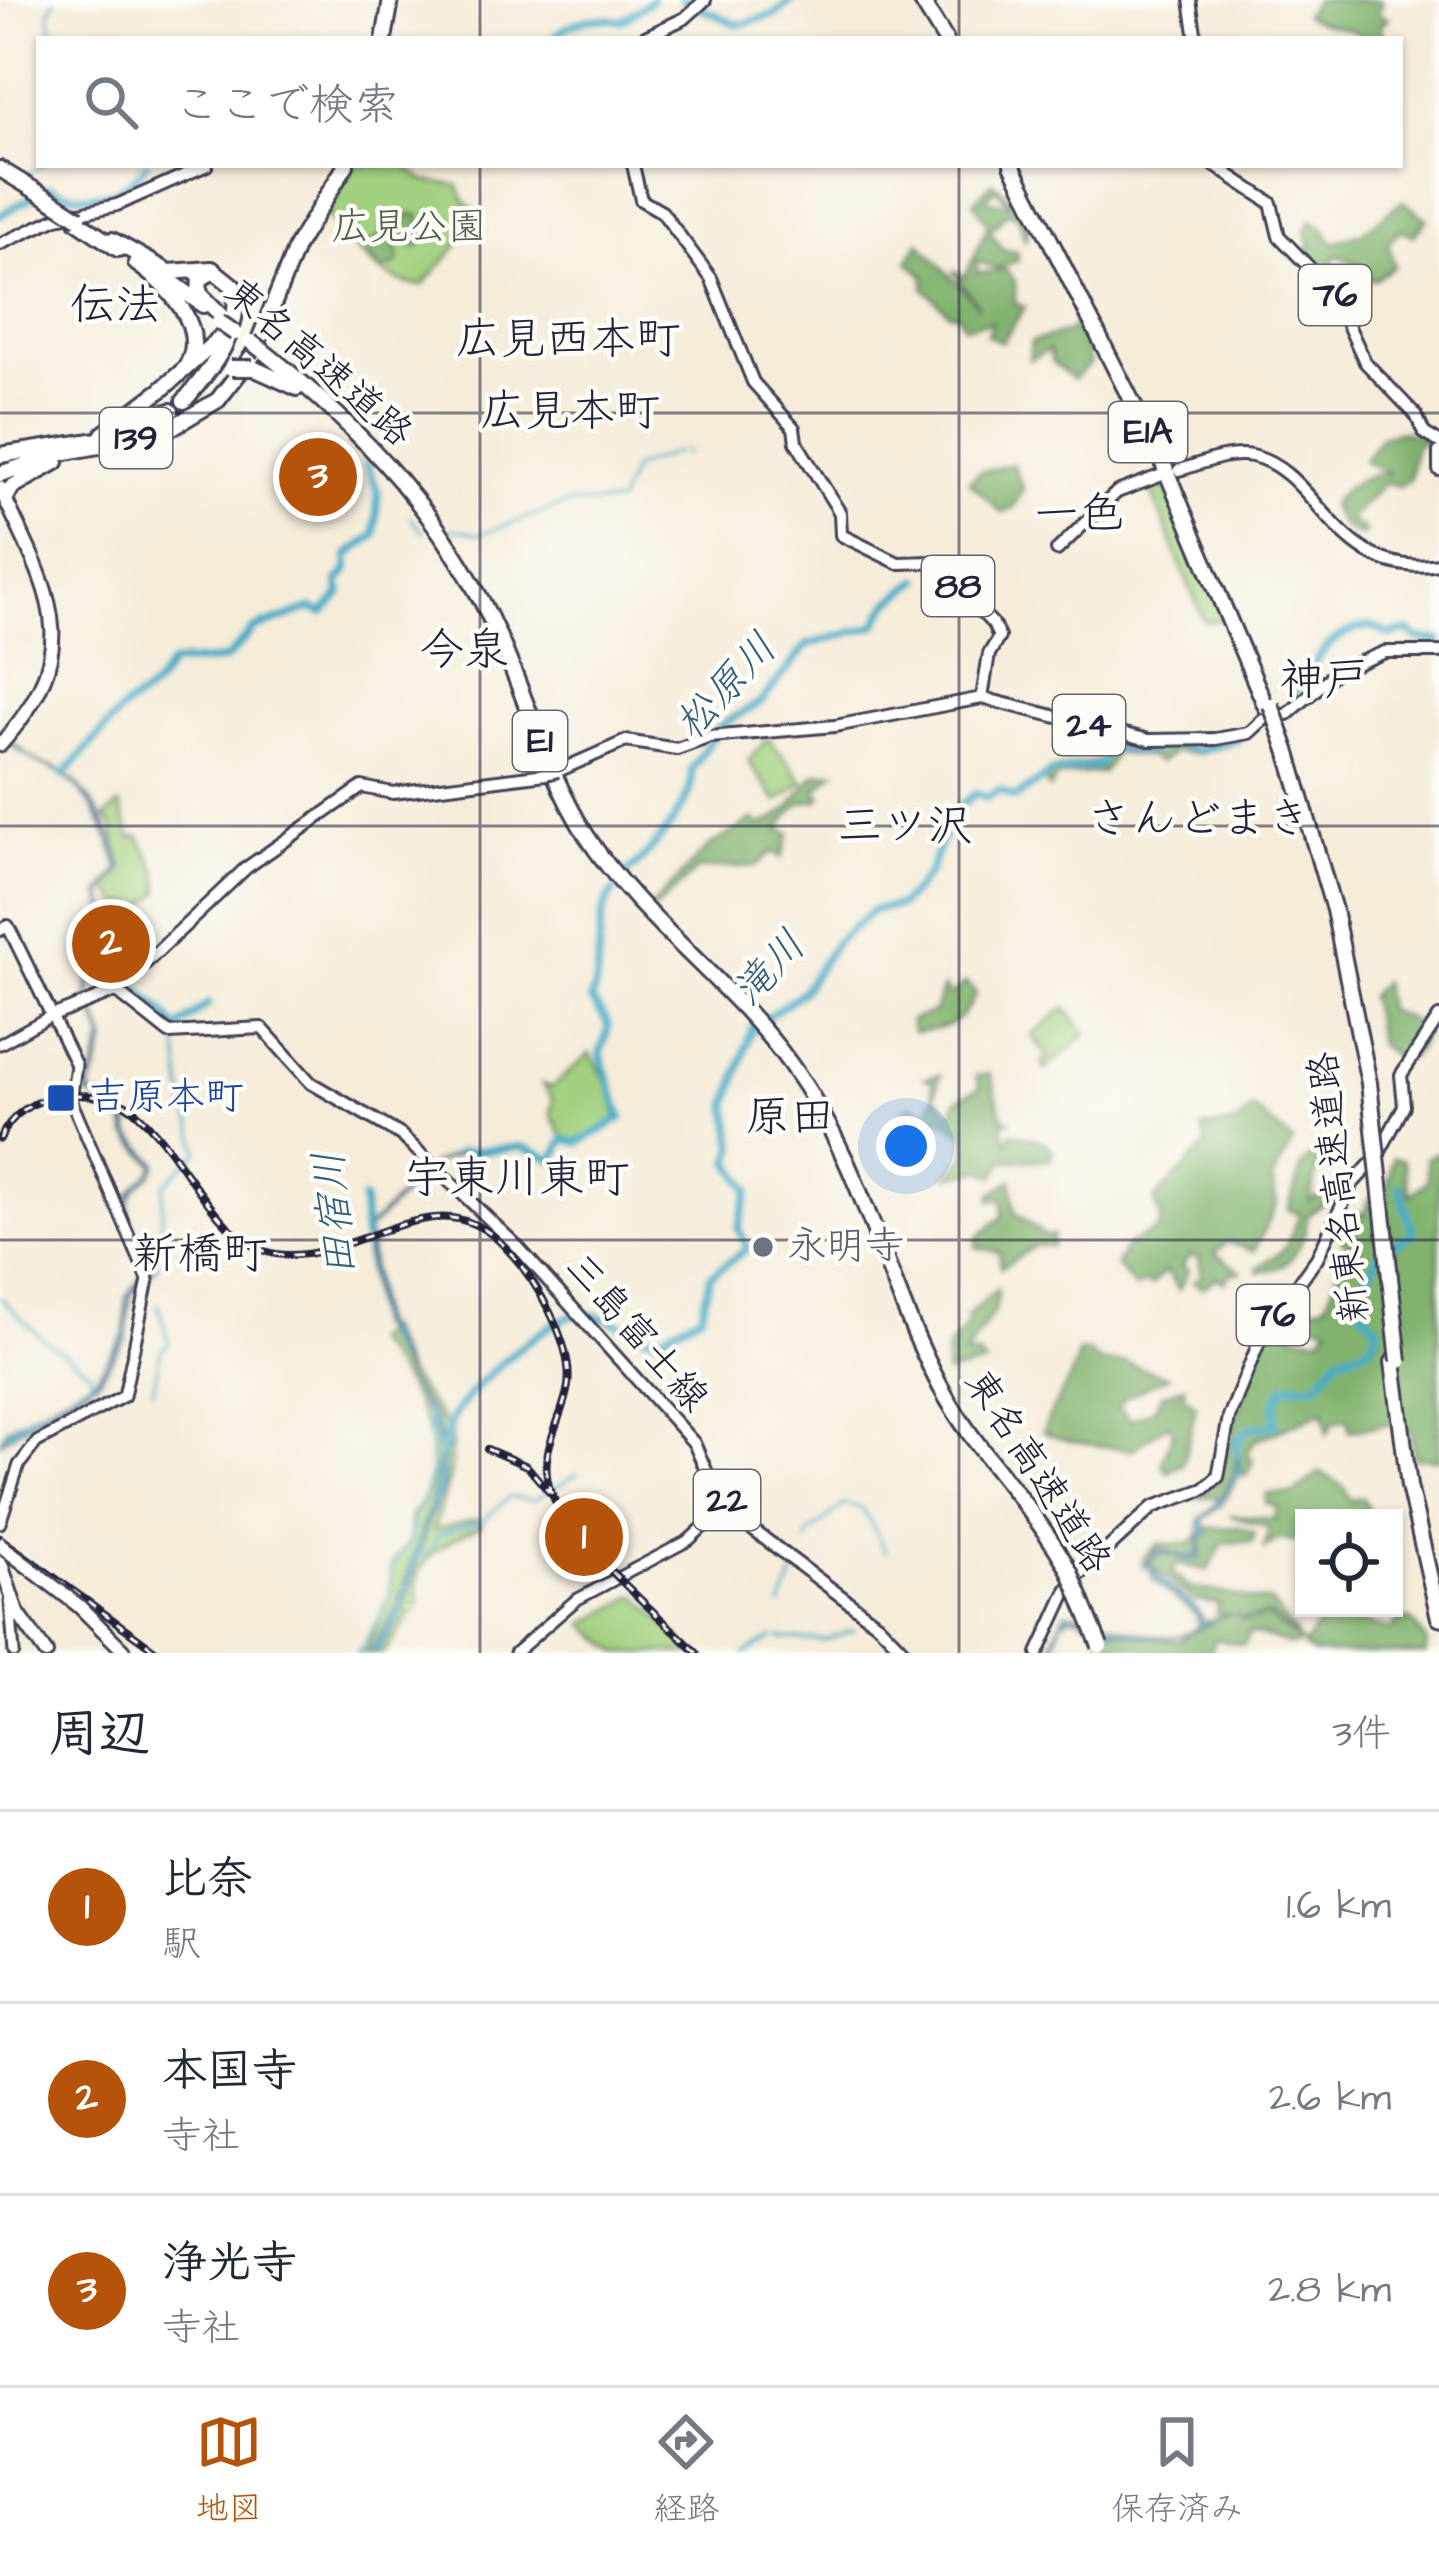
<!DOCTYPE html>
<html lang="ja">
<meta charset="utf-8">
<style>
body{margin:0;font-family:"Architects Daughter","Klee One",sans-serif;background:#f2f2f3;color:#1f2937}
.controls{position:absolute;right:36px;bottom:36px;display:grid;overflow:hidden;border-radius:0px;box-shadow:0 3px 9px #0004}
.controls button{width:108px;height:108px;display:grid;place-items:center;padding:0;border:0;border-bottom:3px solid #e0e1e3;background:#fff;color:#1f2937;font:60px sans-serif}
.you{position:absolute;left:906px;top:1146px;width:42px;height:42px;margin:-30px;border:9px solid #fff;border-radius:50%;background:#1a73e8;box-shadow:0 0 0 18px #1a73e833}
.badge{display:grid;place-items:center;width:78px;height:78px;border-radius:50%;background:#b45309;color:#fff;font-size:39px;font-weight:700}
.pin{position:absolute;translate:-50% -50%;border:6px solid #fff;box-shadow:0 3px 12px #0006}
.list{margin:0;padding:0;list-style:none}
h2{display:flex;justify-content:space-between;align-items:center;height:156px;margin:0;padding:0 48px;font-size:51px}
h2 small{font-size:39px;font-weight:400;color:#747a83}
.list li{display:grid;grid-template-columns:78px 1fr auto;gap:36px;align-items:center;box-sizing:border-box;height:192px;padding:0 48px;border-top:3px solid #e0e1e3}
.list b{display:block;font-size:45px;white-space:nowrap}
.list p{margin:0;font-size:39px;white-space:nowrap;color:#747a83}
.list em{font-size:39px;font-style:normal;color:#747a83}
.icon{flex:none;width:66px;height:66px;fill:none;stroke:currentColor;stroke-width:2;stroke-linecap:round;stroke-linejoin:round}
.map{position:relative;flex:none;width:1439px;height:1653px;overflow:hidden}
.search{position:absolute;background:#fff;box-shadow:0 3px 9px #0004;left:36px;right:36px;top:36px;height:132px;display:flex;align-items:center;gap:30px;box-sizing:border-box;padding:0 42px;border-radius:0px;color:#747a83;font-size:45px}
.sheet{height:732px;background:#fff}
nav{display:flex;justify-content:space-around;align-items:center;box-sizing:border-box;height:168px;border-top:3px solid #e0e1e3;background:#fff;font-size:33px;color:#747a83}
nav a{display:grid;justify-items:center;gap:6px}
nav .on{color:#b45309}
.map>svg:first-child{display:block}
</style>
<div class="map">
<svg width="1439" height="1653" viewBox="0 0 1439 1653">
<rect width="100%" height="100%" fill="#fdfcf7"/>
<filter id="ink" filterUnits="userSpaceOnUse"><feTurbulence type="fractalNoise" baseFrequency=".00833" numOctaves="2"/><feDisplacementMap in="SourceGraphic" scale="24" xChannelSelector="R" yChannelSelector="G"/><feConvolveMatrix kernelMatrix="1 2 1 2 8 2 1 2 1" color-interpolation-filters="sRGB"/></filter>
<filter id="wash" filterUnits="userSpaceOnUse"><feTurbulence type="fractalNoise" baseFrequency=".004" numOctaves="4" result="noise"/><feDisplacementMap in="SourceGraphic" scale="48" xChannelSelector="R" yChannelSelector="G"/><feGaussianBlur stdDeviation="2.7" result="paint"/><feColorMatrix in="noise" values="0 0 0 0 0 0 0 0 0 0 0 0 0 0 0 0 0 1.4 0 .05"/><feComposite in="paint" operator="in"/></filter>
<g filter="url(#wash)">
<rect width="100%" height="100%" fill="#f5ecd9"/>
<path fill="#a1d07e" stroke="#62795c" stroke-width="3" d="M353 165H405L424 181 458 185 466 203 477 210 456 248 423 285C384 287 348 242 326 214Z
M1164 476 1225 620 1205 622C1182 576 1169 528 1146 482Z
M768 738 804 782 777 802 748 761Z
M120 804 131 838 139 836 158 872 160 892 132 918 130 904H120L108 889 123 868 112 825 105 817Z
M1065 1008 1087 1034 1045 1070 1042 1062 1048 1057 1032 1035Z
M590 1053 614 1093 617 1121 573 1142 564 1139 551 1114 553 1099 542 1084 552 1087Z
M386 1329 407 1373 451 1431V1474L434 1530 477 1519 482 1525C452 1540 405 1558 420 1602L384 1653H364L389 1596 392 1562 409 1542 411 1515C463 1462 409 1384 372 1341Z
M636 1595 695 1653H619L585 1624Z"/>
<path fill="#80b26d" stroke="#516a54" stroke-width="3" d="M1316 0H1381L1379 14 1388 19 1380 25 1384 39H1365C1350 24 1322 28 1304 15Z
M993 182 1013 200 1009 204 997 189 985 200 1022 208 1030 226 1025 240 1018 216 1006 213 990 232 1004 250 1017 252 1018 260 998 269 977 261V273L1006 270 1015 281V304L1025 307 1002 342 987 335 992 322 964 326 958 314 949 313 924 288 925 276 908 262 919 242 979 307 953 271 965 277 988 225 974 202Z
M1403 201 1427 219 1413 236 1401 229 1388 243 1395 266 1374 280 1368 278 1362 266 1336 255 1325 283 1300 253 1311 247 1306 232 1311 220 1324 228 1333 243 1362 233Z
M409 215H419L422 243 418 247 396 239 398 263 384 270 369 258V244Z
M1078 321 1090 364 1073 379 1052 362 1049 350 1029 360 1031 342 1068 332Z
M1403 431 1434 441 1416 444 1409 480 1399 486 1385 482 1349 520 1365 531 1363 536C1344 532 1337 522 1331 504 1342 488 1371 470 1391 474L1364 461 1381 436Z
M1013 464 1023 489 1013 508 1002 513 969 481 979 472Z
M1208 742 1235 743 1200 754 1175 751 1159 763 1149 757 1115 753 1103 772 1057 777 1050 789 1040 777 1052 769 1097 761 1112 749C1142 749 1167 743 1197 750Z
M835 772 816 790 822 795 818 801C799 798 788 814 780 830L790 833 782 858 773 852 756 866 698 869 654 910 651 907 708 847 754 819 758 825C788 819 800 792 815 774Z
M1382 982 1386 1010 1408 1018 1425 1034 1413 1056 1400 1061 1379 1045 1369 996Z
M966 983 976 993C962 1024 948 1029 913 1032L910 1020 934 1012 943 987 951 995Z
M990 1074 1002 1115 1010 1121 1002 1122 1007 1142 1012 1132 1045 1142 1053 1150 1050 1160 1003 1161 995 1177 982 1170 948 1177 966 1155 965 1135 935 1115 926 1141 904 1109 914 1105 927 1113 934 1097 932 1082 925 1078 940 1075 935 1095 952 1115 956 1100 980 1087 976 1076Z
M1253 1108 1293 1142 1272 1179 1277 1204 1254 1251 1227 1242 1215 1253 1241 1272 1229 1274 1225 1282 1216 1277 1202 1288 1193 1281 1201 1277 1199 1258 1190 1256 1182 1266 1188 1271 1179 1290 1165 1271 1151 1286 1147 1282 1135 1288 1116 1264 1127 1245 1158 1229 1161 1217 1154 1200 1206 1145 1202 1128 1236 1124Z
M1439 1151V1459L1414 1458 1410 1432 1396 1423 1349 1431 1348 1419 1334 1422 1327 1434 1324 1411 1256 1440 1247 1453 1253 1461 1246 1476H1233L1221 1505 1215 1496 1197 1498 1218 1482 1255 1353 1279 1315 1294 1334 1320 1338 1329 1326 1314 1323 1305 1310 1326 1303 1339 1270 1356 1251 1341 1240 1356 1211 1364 1216 1369 1199 1386 1195 1393 1158 1403 1160 1410 1195 1428 1181 1426 1158Z
M1311 1156 1320 1157 1310 1201 1328 1192 1333 1198 1308 1215C1304 1245 1293 1269 1259 1272L1258 1268 1285 1249 1300 1214 1288 1210 1302 1165Z
M1012 1180 1015 1212 1046 1237 1053 1235 1052 1246 1036 1245 1001 1268 999 1252 976 1247 977 1238 1003 1216V1199L991 1200 992 1194Z
M997 1289C1004 1311 973 1334 966 1356H979L985 1364 946 1374 947 1349 970 1321 966 1317Z
M1089 1352 1099 1362 1126 1363 1168 1376 1126 1397 1118 1407 1131 1420 1155 1408 1161 1395 1185 1386V1396L1196 1406 1183 1464 1168 1472 1162 1465 1173 1431 1168 1424 1132 1450C1103 1445 1069 1445 1043 1432 1052 1402 1073 1384 1078 1353Z
M1320 1472 1343 1486 1350 1500 1363 1498 1371 1516 1379 1518H1304V1542L1278 1539 1264 1549 1269 1528 1229 1515 1276 1519V1507L1266 1503 1267 1494H1293Z
M1239 1527 1255 1533 1252 1542 1223 1543 1208 1570 1177 1564 1172 1573 1192 1589C1220 1588 1241 1602 1270 1601L1297 1636 1269 1615 1243 1619 1235 1614 1244 1621 1268 1617 1302 1643 1291 1645 1250 1632 1244 1645 1216 1639 1209 1653H1160L1115 1643 1113 1652 1106 1653 1098 1629 1179 1641 1203 1622 1233 1614H1216L1219 1604 1195 1600 1151 1566 1142 1567 1144 1557 1158 1544 1192 1543 1204 1528Z
M1336 1617 1392 1630 1398 1619 1412 1620 1427 1643 1425 1653H1313L1303 1647 1321 1619Z"/>
<path fill="#46acc6" stroke="#346780" stroke-width="3" d="M0 736C18 742 23 754 38 763 43 767 50 766 55 768 91 786 112 834 122 869L103 894 110 919 99 931 101 950 97 947 90 996 106 1042 89 1092C109 1109 129 1100 130 1135L157 1163C152 1179 141 1179 134 1192 121 1214 136 1247 154 1260L155 1268 131 1295 126 1339 98 1380 0 1442 6 1429 95 1378 125 1334 126 1297 151 1263C134 1247 114 1207 136 1186 145 1177 150 1177 155 1165L127 1135 122 1110 87 1094 103 1040 87 993 97 931 108 921 100 894 119 869C109 834 88 787 53 769 35 761 13 748 0 736Z
M467 1150 434 1164 368 1230 379 1323 391 1338 405 1377 436 1419 442 1444 451 1446 444 1454V1490L429 1520 403 1613 377 1653H369L398 1605 433 1495 439 1456 431 1422 375 1324 363 1233 432 1164Z
M1236 1448 1242 1470 1222 1504 1203 1520 1209 1534 1202 1535 1201 1558 1189 1561 1161 1552 1150 1561C1159 1591 1196 1595 1205 1625L1215 1621C1157 1653 1129 1631 1071 1615L1061 1622 1053 1653H1048L1065 1612C1103 1611 1154 1653 1199 1629L1197 1616 1153 1580 1147 1561 1158 1548 1186 1557 1199 1554 1200 1520C1219 1504 1240 1474 1236 1448Z"/>
<g fill="none" stroke-linecap="round" stroke-linejoin="round">
<path stroke="#46acc6" stroke-width="3" d="M54 39 49 12 55 0
M24 175 43 165
M682 451 687 454
M410 518 424 533
M451 529 480 534 567 504 618 503 633 468 676 452
M154 1265H158L164 1184 199 1151 183 1090 177 1037
M0 1297 43 1339 91 1372V1383
M153 1390 161 1350 169 1344 158 1304
M810 1533 845 1504 862 1508 876 1532
M877 1535 886 1553
M806 1542 808 1536
M416 1558 431 1552 438 1535 482 1521 509 1497 533 1500 578 1474
M781 1606 797 1568
M778 1638 824 1640 853 1630
M359 1652 388 1602 391 1566 409 1544 415 1513 423 1503 431 1470 428 1412
M745 1653 773 1637"/>
<path stroke="#46acc6" stroke-width="6" d="M359 1652V1653"/>
<path stroke="#46acc6" stroke-width="8" d="M682 0 739 25 776 14 792 0
M553 39C571 18 599 16 622 21L652 0
M0 215 50 187C86 203 121 199 146 165
M228 657 254 629 312 608 322 613 341 594 338 581 348 570V555L375 535 378 492 366 463
M180 663 223 660
M153 688 171 664 179 663
M1288 709C1315 669 1319 632 1373 626L1389 635 1408 631 1419 639 1439 641
M63 776 123 709 152 689
M620 878C644 863 699 799 691 770L720 726 761 702 807 645 875 626 889 603 919 580
M97 941C110 978 157 995 176 1030L208 1004
M459 1153 522 1147 554 1160 564 1139 579 1143 622 1118 600 1053C613 1017 610 1029 591 999 605 967 591 918 614 891
M363 1200 365 1238
M441 1453C447 1444 446 1430 452 1419 467 1389 550 1313 584 1314 612 1316 631 1333 656 1338L701 1314 710 1276 748 1248 738 1229 749 1190 730 1161 735 1148 728 1106 752 1028 801 993 836 942 873 910 899 906 914 891 929 873 953 812 976 793 987 798 999 790 1015 798 1052 772 1097 766 1110 747 1145 752 1174 744 1199 751 1238 740
M1238 1454 1236 1442 1250 1428 1276 1425 1275 1403 1285 1385H1317L1339 1356C1358 1352 1376 1350 1378 1327L1359 1306 1361 1289 1381 1251 1413 1234 1400 1187"/>
</g>
</g>
<g filter="url(#ink)">
<g fill="none" stroke-linecap="round" stroke-linejoin="round">
<g stroke="#424053" stroke-width="15">
<path id="secondary" d="M0 1044 52 1015
M0 1523 19 1465 37 1442 124 1396 148 1280 71 1100 76 1065 52 1016
M10 1602 14 1653
M515 1653 576 1600 689 1540 729 1503"/>
</g>
<g stroke="#424053" stroke-width="16">
<path id="primary" d="M1190 0 1196 39
M641 39 685 18 705 0
M633 165 641 200 662 212 711 278 753 382 794 428 796 442 840 513 841 535 898 563 933 562 993 624 999 637 989 654 982 698
M1214 165 1271 203 1279 236 1333 292 1365 362 1416 415 1424 433 1439 442
M0 244 57 218 117 205 207 165
M1439 452V470
M1179 470C1201 464 1229 451 1252 456 1320 471 1336 581 1439 564
M1057 550 1117 492 1162 475
M558 771 626 741 677 749 710 737 835 726 982 698 1149 740 1216 739 1249 733 1263 720 1288 714 1336 672 1385 652H1439
M0 930 8 926 52 1016 116 991 246 868 362 787 393 793 546 774
M116 991 169 1033 262 1028 311 1083 401 1135 517 1246 694 1443 712 1484 745 1524 878 1624 906 1653
M1076 1578 1153 1507 1204 1489 1218 1477 1229 1417 1263 1332 1317 1258 1352 1184 1377 1157 1404 1106 1401 1075 1439 1017
M1038 1653 1068 1588"/>
</g>
<g stroke="#424053" stroke-width="18">
<path id="trunk" d="M0 488C49 593 88 647 0 745
M0 1561 17 1612 46 1653"/>
</g>
<g stroke="#424053" stroke-width="20">
<path id="motorway" d="M921 0 945 39
M384 39 391 0
M1012 165 1162 461 1266 707
M0 169 51 200
M77 221 118 249
M112 240 169 272 212 269 233 286C245 330 211 369 184 401
M136 263C167 285 210 327 186 367
M158 272 203 305
M212 272 200 279 199 293 226 320
M263 351C362 429 447 519 498 635 528 702 547 773 586 835 642 922 731 981 791 1065 866 1169 883 1278 940 1386 976 1454 1034 1505 1070 1572
M253 368 297 388
M161 390 223 335
M158 429H143L142 419 171 411
M103 434 157 393
M0 455 131 435
M0 474 66 452 159 435 218 400 253 355 297 245 346 165
M7 496 12 487 56 462
M1287 750 1334 910 1369 1083
M1393 1362 1409 1486 1439 1618"/>
</g>
<use href="#secondary" stroke="#fff" stroke-width="9"/>
<use href="#primary" stroke="#fff" stroke-width="10"/>
<use href="#trunk" stroke="#fff" stroke-width="12"/>
<use href="#motorway" stroke="#fff" stroke-width="14"/>
<g stroke="#22223b" stroke-width="8">
<path id="rail" d="M124 1104C179 1138 212 1244 276 1254 357 1266 436 1171 506 1248 535 1278 574 1344 568 1386 562 1423 536 1453 551 1492 570 1541 658 1614 697 1653
M0 1139C23 1087 91 1087 135 1109
M487 1449 527 1466 549 1492
M0 1538 159 1653"/>
</g>
<use href="#rail" stroke="#fdfcf7" stroke-width="3" stroke-dasharray="9" stroke-linecap="butt"/>
<g stroke="#424053" stroke-width="16" stroke-linecap="butt">
<path id="primary-bridge" d="M546 774 558 771"/>
</g>
<g stroke="#424053" stroke-width="18" stroke-linecap="butt">
<path id="trunk-bridge" d="M0 1545 79 1606 126 1653"/>
</g>
<g stroke="#424053" stroke-width="20" stroke-linecap="butt">
<path id="motorway-bridge" d="M51 200 79 218
M219 322 235 333
M251 342 263 351
M231 368H253
M131 431 135 446
M1271 705 1287 750
M1369 1083 1399 1361
M1070 1572 1100 1646"/>
</g>
<use href="#primary-bridge" stroke="#fff" stroke-width="10"/>
<use href="#trunk-bridge" stroke="#fff" stroke-width="12"/>
<use href="#motorway-bridge" stroke="#fff" stroke-width="14"/>
</g>
</g>
<path fill="none" stroke="#22223b" stroke-width="3" stroke-opacity="0.55" d="M480 0V39M959 0V39M480 165V1653M959 165V1653M0 413H1439M0 826H1439M0 1240H1439"/>
<rect fill="#1a4fb4" stroke="#fdfcf7" stroke-width="4.5" x="46" y="1083" width="30" height="30" rx="6"/>
<circle fill="#6b7280" stroke="#fdfcf7" stroke-width="4.5" cx="763" cy="1247" r="12"/>
<g text-anchor="middle" dominant-baseline="central" stroke-width="9" stroke-linejoin="round" paint-order="stroke">
<g fill="#fdfcf7" stroke="#646373" stroke-width="3">
<rect x="1299" y="265" width="72" height="60" rx="9"/>
<rect x="1109" y="402" width="78" height="60" rx="9"/>
<rect x="100" y="408" width="72" height="60" rx="9"/>
<rect x="922" y="556" width="72" height="60" rx="9"/>
<rect x="1053" y="695" width="72" height="60" rx="9"/>
<rect x="513" y="711" width="54" height="60" rx="9"/>
<rect x="1237" y="1285" width="72" height="60" rx="9"/>
<rect x="694" y="1470" width="66" height="60" rx="9"/>
</g>
<g font-size="36" font-weight="bold" fill="#22223b">
<text x="1335" y="295">76</text>
<text x="1148" y="432">E1A</text>
<text x="136" y="438">139</text>
<text x="958" y="586">88</text>
<text x="1089" y="725">24</text>
<text x="540" y="741">E1</text>
<text x="1273" y="1315">76</text>
<text x="727" y="1500">22</text>
</g>
<g font-size="39" fill="#4e5f52" stroke="#fdfcf7">
<text x="409" y="228">広見公園</text>
</g>
<g font-size="39" fill="#22223b" stroke="#fdfcf7">
<text transform="translate(318 363) rotate(41)">東名高速道路</text>
<text transform="translate(1340 1187) rotate(-97)">新東名高速道路</text>
<text transform="translate(636 1333) rotate(49)">三島富士線</text>
<text transform="translate(1037 1472) rotate(57)">東名高速道路</text>
</g>
<g font-size="39" fill="#164399" stroke="#fdfcf7" text-anchor="start">
<text x="88" y="1098">吉原本町</text>
</g>
<g font-size="39" fill="#5b616d" stroke="#fdfcf7" text-anchor="start">
<text x="787" y="1247">永明寺</text>
</g>
<g font-size="42" font-style="italic" fill="#32607a" stroke="#fdfcf7">
<text transform="translate(727 687) rotate(-47)">松原川</text>
<text transform="translate(770 969) rotate(-47)">滝川</text>
<text transform="translate(336 1214) rotate(-96)">田宿川</text>
</g>
<g font-size="45" fill="#22223b" stroke="#fdfcf7">
<text x="115" y="306">伝法</text>
<text x="568" y="340">広見西本町</text>
<text x="570" y="412">広見本町</text>
<text x="1079" y="515">一色</text>
<text x="464" y="651">今泉</text>
<text x="1324" y="681">神戸</text>
<text x="1199" y="820">さんどまき</text>
<text x="905" y="827">三ツ沢</text>
<text x="790" y="1118">原田</text>
<text x="517" y="1179">宇東川東町</text>
<text x="200" y="1255">新橋町</text>
</g>
</g>
</svg>
<div class="controls">
<button><svg class="icon" aria-label="locate" viewBox="0 0 24 24"><circle cx="12" cy="12" r="6"/><path d="M12 2v4M12 18v4M2 12h4M18 12h4"/></svg></button>
</div>
<div class="you"></div>
<div class="pin badge" style="left:584px;top:1537px">1</div>
<div class="pin badge" style="left:111px;top:944px">2</div>
<div class="pin badge" style="left:318px;top:477px">3</div>
<div class="search"><svg class="icon" aria-label="search" viewBox="0 0 24 24"><circle cx="10" cy="10" r="6"/><path d="M15 15l6 6"/></svg>ここで検索</div>
</div>
<section class="sheet">
<h2>周辺<small>3件</small></h2>
<ul class="list">
<li><span class="badge">1</span><div><b>比奈</b><p>駅</p></div><em>1.6 km</em></li>
<li><span class="badge">2</span><div><b>本国寺</b><p>寺社</p></div><em>2.6 km</em></li>
<li><span class="badge">3</span><div><b>浄光寺</b><p>寺社</p></div><em>2.8 km</em></li>
</ul>
</section>
<nav>
<a class="on"><svg class="icon" aria-label="map" viewBox="0 0 24 24"><path d="M3 6l6-2 6 2 6-2v14l-6 2-6-2-6 2zM9 4v14M15 6v14"/></svg>地図</a>
<a><svg class="icon" aria-label="directions" viewBox="0 0 24 24"><path d="M12 3l9 9-9 9-9-9zM9 14v-3h6M13 9l2 2-2 2"/></svg>経路</a>
<a><svg class="icon" aria-label="saved" viewBox="0 0 24 24"><path d="M7 4h10v16l-5-4-5 4z"/></svg>保存済み</a>
</nav>
